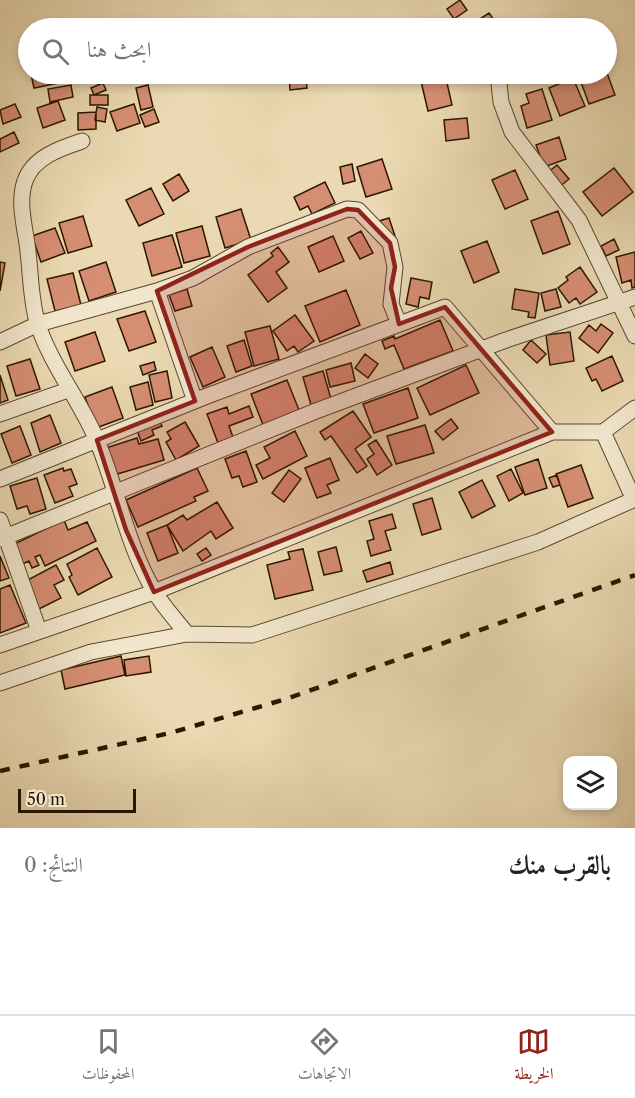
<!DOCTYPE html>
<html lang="ar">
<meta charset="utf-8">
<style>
body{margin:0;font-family:"Libre Caslon Text",Amiri,serif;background:#f2f2f2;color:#222;direction:rtl}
.controls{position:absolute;right:18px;bottom:18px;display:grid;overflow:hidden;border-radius:12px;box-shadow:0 3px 9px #0003}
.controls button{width:54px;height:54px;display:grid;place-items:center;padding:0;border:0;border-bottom:2px solid #e0e0e0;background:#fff;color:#222;font:30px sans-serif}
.scale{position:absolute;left:18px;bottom:15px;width:118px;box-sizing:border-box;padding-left:6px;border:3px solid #2b1700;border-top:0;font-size:16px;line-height:21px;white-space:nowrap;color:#2b1700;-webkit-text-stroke:4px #f1e6cd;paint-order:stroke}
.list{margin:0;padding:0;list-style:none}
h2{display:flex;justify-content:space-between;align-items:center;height:78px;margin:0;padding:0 24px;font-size:26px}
h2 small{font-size:20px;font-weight:400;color:#767676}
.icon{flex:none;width:33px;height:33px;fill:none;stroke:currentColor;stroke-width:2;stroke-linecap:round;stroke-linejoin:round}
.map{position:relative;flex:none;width:635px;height:828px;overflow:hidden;direction:ltr}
.search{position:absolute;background:#fff;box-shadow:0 3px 9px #0003;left:18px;right:18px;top:18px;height:66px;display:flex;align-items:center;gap:15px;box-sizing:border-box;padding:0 21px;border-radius:33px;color:#767676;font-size:22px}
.sheet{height:186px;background:#fff}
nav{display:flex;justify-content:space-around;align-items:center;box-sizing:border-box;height:84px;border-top:2px solid #e0e0e0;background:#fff;font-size:16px;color:#767676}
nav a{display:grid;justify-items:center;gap:3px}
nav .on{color:#8f2418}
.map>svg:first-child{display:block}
</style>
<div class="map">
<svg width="635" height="828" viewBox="0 0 635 828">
<rect width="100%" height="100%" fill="#ead9b2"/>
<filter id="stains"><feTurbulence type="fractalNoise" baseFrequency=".00333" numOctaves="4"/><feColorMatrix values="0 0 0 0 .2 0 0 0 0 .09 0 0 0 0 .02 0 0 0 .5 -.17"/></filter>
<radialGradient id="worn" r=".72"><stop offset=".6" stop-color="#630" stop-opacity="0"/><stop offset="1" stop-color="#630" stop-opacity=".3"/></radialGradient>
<path fill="#d68e73" stroke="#2b1700" stroke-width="1.5" d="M460 0 467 10 454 19 447 9Z
M489 13 496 23 487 28H466Z
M606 70 615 95 589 104 578 74H606Z
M31 74H57L59 83 34 88Z
M289 74H305L307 88 290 90Z
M434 74H445L452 105 428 111 420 77Z
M573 78 585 106 560 116 549 88Z
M103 83 106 90 94 95 91 88Z
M71 85 73 97 50 102 48 89Z
M148 85 153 107 141 110 136 88Z
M542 89 552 120 527 128 521 106 529 103 526 94Z
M90 95H108V105H90Z
M58 101 65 120 43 128 37 108Z
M15 104 21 117 3 124 0 110Z
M134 104 140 123 117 131 110 112Z
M97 107 107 109 105 122 95 120Z
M154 109 159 122 145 127 140 115Z
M96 112V129L78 130V113Z
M467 118 469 138 446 141 444 120Z
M14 132 19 143 0 152V139Z
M559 137 566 159 544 167 536 145Z
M382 159 392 189 366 197 357 167Z
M352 164 355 181 343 184 340 167Z
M557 165 569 179 558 188 546 174Z
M614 168 633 192 602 216 583 192Z
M515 170 528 199 505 209 492 180Z
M179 174 189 191 173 201 163 184Z
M325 182 335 203 312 214 308 206 300 210 294 197Z
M151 188 164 214 139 226 126 200Z
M241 209 251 240 225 248 216 217Z
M558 211 570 244 543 254 531 221Z
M83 216 92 246 68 253 59 223Z
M389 218 395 236 385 239 379 221Z
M202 226 210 256 184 263 176 233Z
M55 228 65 253 41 262 32 236Z
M361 231 373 253 360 259 348 238Z
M172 235 182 267 152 276 143 243Z
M333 236 344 261 319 272 308 247Z
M614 239 619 250 606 256 601 246Z
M487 241 499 272 474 283 461 251Z
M278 247 289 262 276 272 287 288 268 302 248 275 273 256 271 253Z
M635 252V287L632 288 631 280 622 283 616 257Z
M0 262 5 263 0 291Z
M106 262 116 292 89 301 79 271Z
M580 267 597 292 580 304 576 298 569 303 558 288 568 280 566 277Z
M73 273 81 305 55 311 47 279Z
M411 278 432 282 429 299 420 297 418 307 406 304Z
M187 289 192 306 175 311 169 295Z
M515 289 539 293 535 318 528 317 529 312 512 309Z
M556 289 561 307 545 311 541 293Z
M346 290 360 325 320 342 305 306Z
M145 311 156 342 129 351 117 319Z
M295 315 314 341 298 352 294 346 287 351 273 331Z
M440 320 453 351 404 369 394 345 385 349 382 341 394 336 395 339Z
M601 324 613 333 598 353 579 338 589 325 596 331Z
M270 326 279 359 254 366 245 332Z
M95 332 105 361 75 371 65 342Z
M570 332 574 361 550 365 546 335Z
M244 340 252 366 236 372 227 346Z
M531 340 546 354 537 363 523 350Z
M212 347 225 377 203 387 190 357Z
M365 354 378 364 368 378 355 368Z
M612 356 623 381 602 391 596 379 592 381 586 368Z
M30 359 40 389 16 396 7 366Z
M154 362 156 370 143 375 140 366Z
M351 363 355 381 330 387 326 370Z
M466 365 479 393 430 415 417 388Z
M167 371 172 398 155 402 149 375Z
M323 371 331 399 311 405 303 377Z
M0 375 8 400 0 403Z
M287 380 299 410 263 425 251 394Z
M148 382 153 405 136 410 130 387Z
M112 387 123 418 96 428 85 397Z
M408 388 418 418 374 433 363 404Z
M249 406 253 417 229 426 233 437 218 443 207 414 227 407 229 414Z
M353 411 371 437 355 449 367 466 357 473 331 436 325 440 320 432Z
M50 415 61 443 40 452 31 423Z
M159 419 162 426 152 430 154 435 141 441 136 428Z
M451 419 458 428 443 440 435 431Z
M185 422 199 446 176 460 166 442 171 439 167 432Z
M425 425 434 453 396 464 387 436Z
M20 426 31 455 12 463 1 434Z
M295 431 307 456 263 479 256 465 270 458 264 447Z
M137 438 139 444 158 439 164 460 114 475 106 448Z
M376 440 392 465 377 475 367 459 374 454 368 445Z
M246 451 257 482 243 487 239 476 232 478 225 459Z
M330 458 339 480 327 485 331 493 317 498 305 468Z
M538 459 547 488 525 495 515 467Z
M581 465 593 498 568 507 556 474Z
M63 468 64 471 71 469 77 484 69 487 73 496 55 503 44 475Z
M197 468 208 491 194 497 196 501 138 527 126 500Z
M511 469 523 493 509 501 497 476Z
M289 470 301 479 284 502 272 493Z
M557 475 560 485 553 487 549 478Z
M37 478 46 509 30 514 27 506 17 509 10 486Z
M482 480 495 506 472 518 459 492Z
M432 498 441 529 422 535 413 504Z
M217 502 233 528 216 539 211 531 183 551 167 525 183 515 187 520Z
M392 514 396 528 385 531 391 550 371 556 367 541 374 539 369 521Z
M64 520 68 530 87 522 96 541 45 566 40 555 35 557 39 565 32 568 29 561 16 567 6 548Z
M167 525 178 553 158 561 147 533Z
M336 547 342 571 324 575 318 552Z
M97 548 112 577 78 595 69 577 72 575 67 564Z
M206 548 211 555 202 561 197 554Z
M303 549 313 590 275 599 267 565 290 559 288 552Z
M0 556 9 578 0 581Z
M390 562 393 574 367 582 363 571Z
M56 565 64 580 54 585 61 598 37 610 22 583Z
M10 585 26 623 0 633V589Z
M121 656 125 675 65 689 61 670Z
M149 656 151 672 126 676 124 660Z"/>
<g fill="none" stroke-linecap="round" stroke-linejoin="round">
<g stroke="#5b482c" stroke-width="17">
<path id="minor" d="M498 74 501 102 512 132 579 220 635 336
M82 141C61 148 33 157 25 181 18 200 24 224 27 244 31 270 30 300 38 325 52 367 82 403 98 443 118 492 127 545 154 591 163 606 176 620 187 634
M157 291 195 401
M0 342 38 324 157 291 193 278 248 247 347 209 358 210 390 243 395 267 391 304 399 324
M0 414 68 390
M0 479 207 396 445 307 552 432
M634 500 603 432 635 408
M0 520 39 631
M0 539 316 411 506 340 635 297
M0 645 154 592 552 432H603
M0 683 91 652 187 634 252 635 538 542 635 499"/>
</g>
<use href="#minor" stroke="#f1e6cd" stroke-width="15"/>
<path stroke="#2b1700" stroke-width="4.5" stroke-dasharray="10 10" stroke-linecap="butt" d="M0 771 170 733 286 699 635 575"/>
</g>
<path fill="#8f2418" fill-opacity="0.2" stroke="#8f2418" stroke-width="4.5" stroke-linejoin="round" d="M347 209 358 210 390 243 395 267 391 288 399 324 445 307 552 432 154 592 126 530 97 440 195 401 157 291 248 247Z"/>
<rect width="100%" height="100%" filter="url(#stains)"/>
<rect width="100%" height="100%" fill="url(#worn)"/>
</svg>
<div class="controls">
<button><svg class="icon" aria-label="layers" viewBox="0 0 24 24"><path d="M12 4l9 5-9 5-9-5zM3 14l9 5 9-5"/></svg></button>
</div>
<div class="scale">50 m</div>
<div class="search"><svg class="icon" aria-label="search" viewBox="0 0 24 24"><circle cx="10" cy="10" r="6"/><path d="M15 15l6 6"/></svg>ابحث هنا</div>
</div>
<section class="sheet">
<h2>بالقرب منك<small>النتائج: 0</small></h2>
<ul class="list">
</ul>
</section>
<nav>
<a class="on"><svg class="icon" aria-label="map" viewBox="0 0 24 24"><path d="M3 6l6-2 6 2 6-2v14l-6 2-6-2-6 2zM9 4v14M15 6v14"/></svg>الخريطة</a>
<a><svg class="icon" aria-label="directions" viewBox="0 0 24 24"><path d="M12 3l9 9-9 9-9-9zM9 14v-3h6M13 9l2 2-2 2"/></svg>الاتجاهات</a>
<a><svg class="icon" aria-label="saved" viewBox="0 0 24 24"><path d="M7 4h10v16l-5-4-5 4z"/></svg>المحفوظات</a>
</nav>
